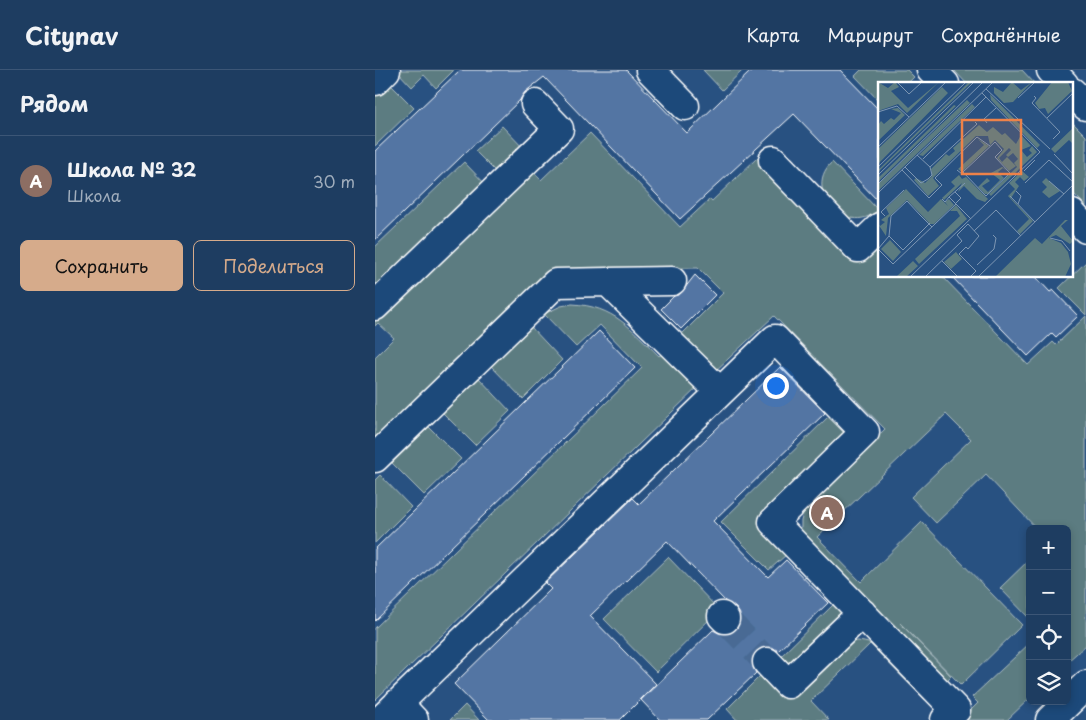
<!DOCTYPE html>
<html lang="ru">
<meta charset="utf-8">
<style>
body{margin:0;font-family:"Playpen Sans",sans-serif;background:#264467;color:#f1f3f6}
.controls{position:absolute;right:15px;bottom:15px;display:grid;overflow:hidden;border-radius:8px;box-shadow:0 2px 8px #0003}
.controls button{width:45px;height:45px;display:grid;place-items:center;padding:0;border:0;border-bottom:1px solid #3c5676;background:#1e3d61;color:#f1f3f6;font:25px sans-serif}
.you{position:absolute;left:400px;top:315px;width:18px;height:18px;margin:-12px;border:4px solid #fff;border-radius:50%;background:#1a73e8;box-shadow:0 0 0 8px #1a73e833}
.badge{display:grid;place-items:center;width:32px;height:32px;border-radius:50%;background:#d6ab8b;color:#fff;font-size:16px;font-weight:700}
.pin{position:absolute;translate:-50% -50%;border:2px solid #fff;box-shadow:0 1px 5px #0006}
.list{margin:0;padding:0;list-style:none}
h2{display:flex;justify-content:space-between;align-items:center;height:65px;margin:0;padding:0 20px;font-size:21px}
h2 small{font-size:16px;font-weight:400;color:#a1aebd}
.list li{display:grid;grid-template-columns:32px 1fr auto;gap:15px;align-items:center;box-sizing:border-box;height:90px;padding:0 20px;border-top:1px solid #3c5676}
.list b{display:block;font-size:19px;white-space:nowrap}
.list p{margin:0;font-size:16px;white-space:nowrap;color:#a1aebd}
.list em{font-size:16px;font-style:normal;color:#a1aebd}
.actions{display:flex;gap:10px;padding:15px 20px}
.actions a{flex:1;padding:11px 0;border:1px solid #d6ab8b;border-radius:8px;text-align:center;font-size:18px;color:#d6ab8b}
.actions .main{background:#d6ab8b;color:#111}
.icon{flex:none;width:28px;height:28px;fill:none;stroke:currentColor;stroke-width:2;stroke-linecap:round;stroke-linejoin:round}
.map{position:relative;flex:none;width:711px;height:650px;overflow:hidden}
header{display:flex;align-items:center;gap:30px;box-sizing:border-box;height:70px;padding:0 25px;background:#1e3d61;border-bottom:1px solid #3c5676}
header strong{font-size:24px}
nav{display:flex;gap:28px;margin-inline-start:auto;font-size:18px}
main{display:flex}
aside{flex:1;background:#1e3d61}
.map>svg:first-child{display:block}
</style>
<header>
<strong>Citynav</strong>
<nav><a>Карта</a><a>Маршрут</a><a>Сохранённые</a></nav>
</header>
<main>
<aside>
<h2>Рядом<small></small></h2>
<ul class="list">
<li><span class="badge" style="background:#8d6e63">A</span><div><b>Школа № 32</b><p>Школа</p></div><em>30 m</em></li>
</ul>
<div class="actions"><a class="main">Сохранить</a><a>Поделиться</a></div>
</aside>
<div class="map">
<svg width="711" height="650" viewBox="0 0 711 650">
<rect width="100%" height="100%" fill="#285181"/>
<filter id="ink" filterUnits="userSpaceOnUse"><feTurbulence type="fractalNoise" baseFrequency=".02" numOctaves="2"/><feDisplacementMap in="SourceGraphic" scale="10" xChannelSelector="R" yChannelSelector="G"/><feConvolveMatrix kernelMatrix="1 2 1 2 8 2 1 2 1" color-interpolation-filters="sRGB"/></filter>
<g filter="url(#ink)">
<path fill="#5c7c81" stroke="#aebec0" d="M24 0H79L61 18 49 5 37 17 22 1Z
M328 0H368L347 20Z
M486 0H532L539 7 532 14H505V32L480 6Z
M579 0H647L660 14H592Z
M12 11 39 38 0 76V23Z
M697 52 711 66V136L697 122Z
M127 56 152 82 126 107 100 81Z
M215 63 305 157 335 129 337 131 382 88 483 193 505 173V206H567L653 295 678 272 681 275 711 246V575L692 592V459H662L611 405 561 453 536 427 596 369 571 344 442 467 486 512 547 452 647 555 586 615 525 553 576 606 565 617 426 462V451L430 437 510 359 399 246 338 303 303 268 348 223 323 198 180 199 0 373V287L19 268 3 253 0 256V242L153 96 166 110Z
M89 92 114 118 0 228V177Z
M457 92 503 140C473 168 426 121 457 92Z
M711 192V245L684 218Z
M197 234C239 236 256 259 284 286L293 279 327 313 0 630V558L267 298 225 255 201 277 169 244 186 236Z
M156 257 187 290 148 329 116 296Z
M104 308 135 341 100 375 68 343Z
M453 347 469 363 383 448 466 533 470 545 419 596 401 591 459 534 411 485 394 500 346 452Z
M54 357 86 389 49 425 17 393Z
M5 405 36 437 0 473V410Z
M293 487 344 540 281 602 229 549Z
M655 489V549L625 518Z
M483 571C517 575 533 601 556 624L550 630 495 574 436 631 454 650H362L352 639 389 602 412 625 471 572Z
M655 573V628L632 650H586L603 633 597 627Z
M90 635 104 650H75Z"/>
<path fill="#5275a3" stroke="#fff" d="M85 0H251L312 63 377 0H465L505 41V133L419 44 305 149 169 7 150 22 145 30 0 170V81Z
M320 205 340 225 306 259 286 239 299 226 305 224Z
M576 206H660L675 222 678 220 703 246 681 267 677 263 653 286Z
M224 261 260 298 0 551V479Z
M405 297 450 343 338 451 393 507 411 490 453 533 403 581 397 577H389L381 581 377 588V595L381 603 332 650H285L266 630 338 560 346 564H354L361 560 365 553V544L361 538 350 531 292 471 215 546 281 614 245 650H114L79 614 176 519 170 513 258 428 264 434Z"/>
<g fill="none" stroke-linecap="round" stroke-linejoin="round">
<path stroke="#486b94" stroke-width="28" stroke-dasharray="28 14" stroke-linecap="butt" d="M350 549 392 592"/>
<g stroke="#fff" stroke-width="31">
<path id="minor" d="M275 0 310 36
M556 0 570 14
M676 0 689 14
M0 11 11 0
M697 22 711 36
M398 90 483 178 505 157
M697 144 711 159
M233 212 297 211
M0 236 184 59 160 34
M0 388 181 213 233 212 345 322
M347 546 350 549
M392 592 413 614 487 543
M23 633 39 650
M6 650 400 269 490 362 398 452 581 640 570 650
M675 650 711 615"/>
</g>
<use href="#minor" stroke="#1f4a7a" stroke-width="28"/>
</g>
</g>
<g transform="translate(503 12)">
<rect width="195" height="195" fill="#285181"/>
<path d="M0 0 10 6 17 0 21 5 13 9 30 26 61 0 29 31 20 22 0 29ZM91 0H94L0 90V88ZM134 0 143 8 154 0 135 20 126 21 116 11V5L125 10ZM174 0H190L194 9 170 32 167 26 161 27 157 21ZM64 5 70 11 0 82V67ZM112 12 162 63 159 66 113 18ZM89 18 92 21 0 109V102ZM94 22 97 25 45 74 41 73ZM76 23 78 24 0 100V96ZM20 26 27 33 0 59V43L3 39 6 42 13 36 16 38 23 31 13 27ZM101 43 109 50 115 45 124 53 127 51 138 62 143 53 153 64 143 68 149 75 154 71 151 68 154 64 159 70 113 114 111 112 139 85 136 81 140 77 135 71 130 75 128 73 133 68 131 66 121 76 124 80 129 75 138 84 131 89 119 76 126 67 117 58 112 63 110 54H98L55 96 61 104 50 114 36 98 38 96 47 101 54 94 53 87 68 72 71 74 77 69 75 66ZM195 46V62L191 58 177 71 173 67ZM100 57 111 64 84 90 80 87 106 63ZM124 85 126 86 130 90 125 86 120 90 126 96 110 112H107L100 105 109 96 112 99 104 104 110 110 122 98 113 91ZM144 89 151 95 146 99 142 95 137 100 141 104 133 116 155 139 142 152 139 149 151 137 130 114 137 107 131 101ZM81 93 84 97 88 95 110 117 107 120 99 117 86 104 80 110 84 101 66 118 64 116 77 104 73 100ZM168 96 182 109 171 116 164 110 169 105 164 100ZM28 107 50 130 63 117 70 124 67 120 71 117 76 123 56 142H52L29 118 10 136 8 154 0 142 2 144 7 140 3 138 11 132 8 126ZM78 123 89 137 41 182 37 177 82 134 79 129H72ZM187 138H190L183 144 195 159 192 162 178 153 171 156 183 161 190 170 193 182 187 195H117L157 156 164 162ZM12 158 23 170 15 179 3 167ZM85 164 78 170 84 177 73 187 66 180ZM35 179 40 184 28 195H18Z" fill="#5c7c81"/>
<path fill="none" stroke="#7e97b3" stroke-width="1" d="M19 0 31 12 44 0M108 7 172 67M156 14 158 16 154 21 182 50 175 57M140 16 157 0M0 30 19 24 31 35M169 36 195 11M109 41 106 37 118 26M0 65 68 0M176 72 195 92M45 77 108 15M0 85 88 0M27 85 43 101 50 97 54 93 52 85 39 73M52 85 99 42 97 40M24 88 51 116 64 103 57 96 99 55 112 64M79 88 84 92 85 90 117 60 124 68 117 75 132 91 108 114 85 90M146 89 157 78M0 93 96 0M171 99 186 112M147 101 171 78 195 100M0 102 105 0M138 109 143 114 140 122M77 110 83 116 78 121M0 111 115 0M132 114 157 140M71 115 87 101M64 117 67 120 71 115 93 137M7 134 3 130 26 108M52 141 25 168 11 154 13 134 29 119 42 133 54 145M96 149 118 128 143 154M11 154 0 167 15 182 78 122M172 156 184 159 192 169M64 179 80 195M99 183 116 167 118 156 115 153M32 195 162 70 104 11M47 195 84 159 79 153 90 142 101 154 90 167 88 165 81 172 98 189 92 195M100 195 195 103"/>
<path fill="#ee8249" fill-opacity="0.15" stroke="#ee8249" stroke-width="2.5" d="M84 38H143V92H84Z"/>
<rect width="195" height="195" fill="none" stroke="#fff" stroke-width="2.5"/>
</g>
</svg>
<div class="controls">
<button>+</button>
<button>−</button>
<button><svg class="icon" aria-label="locate" viewBox="0 0 24 24"><circle cx="12" cy="12" r="6"/><path d="M12 2v4M12 18v4M2 12h4M18 12h4"/></svg></button>
<button><svg class="icon" aria-label="layers" viewBox="0 0 24 24"><path d="M12 4l9 5-9 5-9-5zM3 14l9 5 9-5"/></svg></button>
</div>
<div class="you"></div>
<div class="pin badge" style="left:452px;top:443px;background:#8d6e63">A</div>
</div>
</main>
